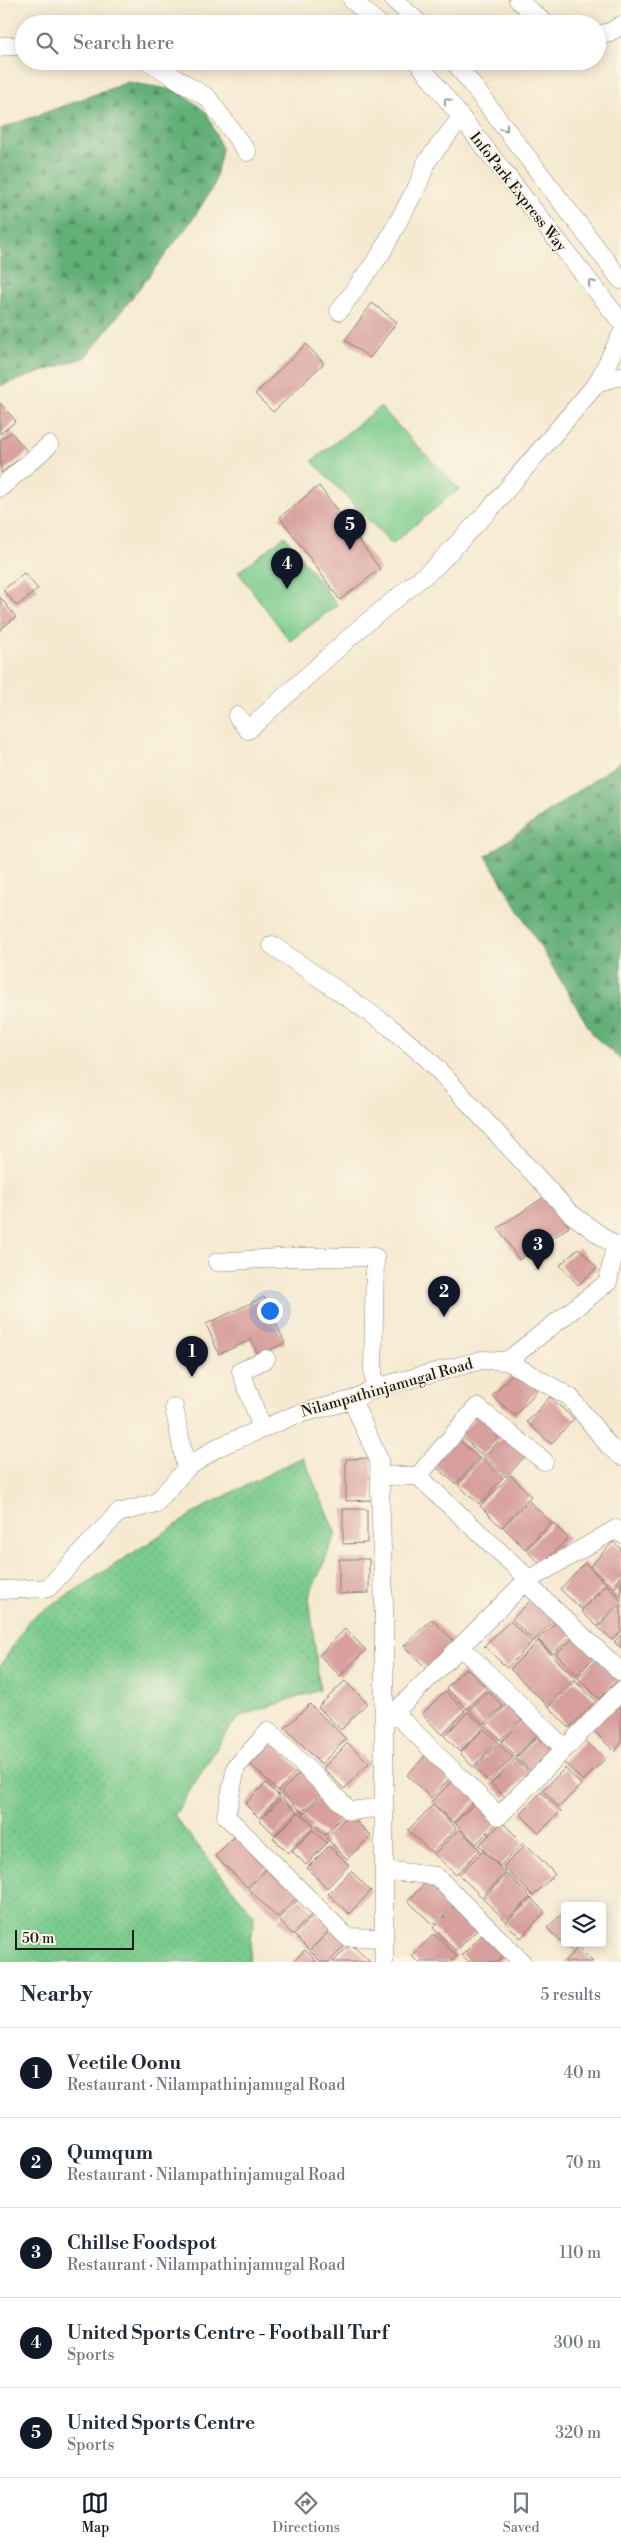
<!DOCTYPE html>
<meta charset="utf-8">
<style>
body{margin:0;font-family:"Libre Bodoni",serif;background:#f6f6f7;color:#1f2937}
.controls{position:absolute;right:15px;bottom:15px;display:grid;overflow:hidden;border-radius:5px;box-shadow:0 2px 12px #0003}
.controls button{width:45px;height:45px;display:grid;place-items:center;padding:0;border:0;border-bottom:1px solid #e0e1e3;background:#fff;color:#1f2937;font:25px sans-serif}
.scale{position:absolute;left:15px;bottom:12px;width:119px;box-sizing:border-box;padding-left:5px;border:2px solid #1c1c1c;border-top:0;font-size:14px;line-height:18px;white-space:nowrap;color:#1c1c1c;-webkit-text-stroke:4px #fcf5e5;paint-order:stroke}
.you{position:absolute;left:269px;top:1310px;width:18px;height:18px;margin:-12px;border:4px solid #fff;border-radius:50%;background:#1a73e8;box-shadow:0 0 0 8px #1a73e833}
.badge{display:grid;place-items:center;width:32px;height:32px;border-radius:50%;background:#111827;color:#fff;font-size:16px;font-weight:700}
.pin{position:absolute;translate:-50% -41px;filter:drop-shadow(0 1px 2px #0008)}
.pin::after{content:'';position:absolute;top:26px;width:18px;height:15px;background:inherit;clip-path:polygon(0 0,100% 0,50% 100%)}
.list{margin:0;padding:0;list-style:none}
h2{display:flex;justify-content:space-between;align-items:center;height:65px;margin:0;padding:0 20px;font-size:21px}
h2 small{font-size:16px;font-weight:400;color:#747a83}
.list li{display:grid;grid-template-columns:32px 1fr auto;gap:15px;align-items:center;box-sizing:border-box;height:90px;padding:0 20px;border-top:1px solid #e0e1e3}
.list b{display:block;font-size:19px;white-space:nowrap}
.list p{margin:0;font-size:16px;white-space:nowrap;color:#747a83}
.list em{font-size:16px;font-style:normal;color:#747a83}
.icon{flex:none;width:28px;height:28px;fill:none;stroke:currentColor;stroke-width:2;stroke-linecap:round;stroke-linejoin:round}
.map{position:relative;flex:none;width:621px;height:1962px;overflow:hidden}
.search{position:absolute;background:#fff;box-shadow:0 2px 12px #0003;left:15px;right:15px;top:15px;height:55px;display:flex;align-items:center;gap:12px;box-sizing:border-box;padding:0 18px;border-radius:28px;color:#747a83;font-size:19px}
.sheet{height:515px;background:#fff}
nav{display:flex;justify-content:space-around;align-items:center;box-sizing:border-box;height:70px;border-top:1px solid #e0e1e3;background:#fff;font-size:14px;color:#747a83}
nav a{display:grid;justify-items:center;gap:2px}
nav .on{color:#111827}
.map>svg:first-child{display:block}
</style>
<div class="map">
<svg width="621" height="1962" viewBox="0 0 621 1962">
<defs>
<pattern id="grass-dots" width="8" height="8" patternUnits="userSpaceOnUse" patternTransform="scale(1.25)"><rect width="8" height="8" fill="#7acb8d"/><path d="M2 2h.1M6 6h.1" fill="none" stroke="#69ae79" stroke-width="1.8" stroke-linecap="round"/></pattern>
<pattern id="forest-firs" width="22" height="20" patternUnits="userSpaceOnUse" patternTransform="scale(1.25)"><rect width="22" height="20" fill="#63af78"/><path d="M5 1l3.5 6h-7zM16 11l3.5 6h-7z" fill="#518e62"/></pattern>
</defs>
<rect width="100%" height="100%" fill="#fcf5e5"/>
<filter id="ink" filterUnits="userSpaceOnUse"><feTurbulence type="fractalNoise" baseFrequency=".02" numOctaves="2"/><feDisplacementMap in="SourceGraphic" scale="10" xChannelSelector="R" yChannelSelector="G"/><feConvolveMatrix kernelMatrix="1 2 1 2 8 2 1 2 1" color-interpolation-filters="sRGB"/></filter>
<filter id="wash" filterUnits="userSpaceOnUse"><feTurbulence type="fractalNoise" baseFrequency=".0096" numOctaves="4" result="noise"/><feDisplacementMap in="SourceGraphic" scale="20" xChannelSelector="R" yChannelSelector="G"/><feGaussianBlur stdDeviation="1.12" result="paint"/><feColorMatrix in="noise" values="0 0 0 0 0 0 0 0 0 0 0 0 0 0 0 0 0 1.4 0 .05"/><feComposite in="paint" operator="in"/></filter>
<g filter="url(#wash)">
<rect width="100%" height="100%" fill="#f5e9d0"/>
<path fill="url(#grass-dots)" stroke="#4b7454" d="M303 1457 336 1534 309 1597 320 1690 243 1715 230 1727 174 1816 254 1916 249 1962H0V1667L29 1620 207 1505Z"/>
<path fill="url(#forest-firs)" stroke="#40664a" d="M128 82 180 91 207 113 222 149 214 185 193 219 86 357 0 386V129Z
M621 761V1060L594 1036 486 856Z"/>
<path fill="#7acb8d" stroke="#4b7454" d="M380 407 459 489 392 544 312 461Z
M285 536 337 605 290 641 238 572Z"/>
<g id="blocks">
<path fill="#d79f9d" d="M372 303 397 322 370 358 345 340Z
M306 344 324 363 273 412 255 394Z
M0 403 16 421 0 434Z
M11 432 28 452 1 473 0 441Z
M319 486 380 569 340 600 280 517Z
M24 573 38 589 17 606 3 590Z
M0 597 16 617 0 630Z
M547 1195 569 1227 519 1260 498 1228Z
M579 1248 597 1268 578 1285 560 1265Z
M264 1297 285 1343 258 1355 251 1340 219 1354 206 1324Z
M515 1371 537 1391 515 1416 492 1396Z
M550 1397 574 1419 551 1444 527 1422Z
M479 1413 502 1433 482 1455 460 1435Z
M504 1435 526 1455 506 1477 484 1457Z
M457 1438 479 1458 456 1484 433 1464Z
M372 1458V1500L346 1501V1459Z
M482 1458 503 1478 479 1504 458 1485Z
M511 1475 531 1496 501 1527 480 1506Z
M529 1501 551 1522 525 1549 503 1527Z
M343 1509H367V1543L343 1544Z
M553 1523 568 1538 541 1565 526 1550Z
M613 1542 621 1549V1577L611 1587 590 1566Z
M339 1559H369V1593L339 1594Z
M585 1563 606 1584 581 1609 560 1589Z
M621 1580V1597L613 1589Z
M607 1585 621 1601 597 1626 581 1611Z
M535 1596 557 1617 534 1641 512 1619Z
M621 1604V1632L612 1640 598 1627Z
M432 1619 454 1641 427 1669 404 1646Z
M559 1619 573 1633 553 1654 538 1640Z
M510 1621 532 1642 507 1668 484 1646Z
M345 1629 366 1650 340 1676 319 1655Z
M621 1635V1648L614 1642Z
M574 1637 595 1657 577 1675 556 1654Z
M538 1641 575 1678 548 1706 510 1669Z
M599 1657 620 1678 599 1699 578 1678Z
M466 1668 487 1689 467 1709 446 1688Z
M345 1681 367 1703 341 1730 318 1707Z
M575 1681 596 1701 569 1728 549 1707Z
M445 1691 465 1711 442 1735 422 1714Z
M488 1691 503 1706 484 1724 469 1710Z
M621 1698V1743L615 1752 591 1728Z
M310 1704 346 1739 321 1764 285 1728Z
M507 1704 521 1719 500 1740 486 1726Z
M468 1712 484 1727 460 1752 444 1736Z
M523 1719 538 1734 516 1756 501 1742Z
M484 1729 498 1742 473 1767 460 1753Z
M537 1737 551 1751 531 1772 516 1758Z
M270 1739 299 1769 278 1791 248 1762Z
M585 1740 605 1759 583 1781 563 1762Z
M348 1743 369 1763 344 1789 323 1768Z
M499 1744 513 1757 489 1782 475 1768Z
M430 1751 454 1774 431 1798 407 1775Z
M515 1759 529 1773 505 1797 491 1784Z
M565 1768 581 1785 559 1807 543 1790Z
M302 1770 323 1791 302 1812 281 1792Z
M456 1777 477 1798 453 1823 431 1802Z
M266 1783 280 1797 259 1818 245 1804Z
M541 1792 561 1811 539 1833 520 1814Z
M323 1794 344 1815 325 1835 303 1814Z
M282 1798 297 1812 275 1835 260 1820Z
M478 1800 499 1821 476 1844 455 1823Z
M433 1805 456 1828 432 1853 408 1830Z
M299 1812 314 1827 288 1853 273 1838Z
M349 1814 371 1836 347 1859 326 1838Z
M502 1822 523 1843 500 1866 479 1845Z
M459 1829 480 1850 456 1875 434 1854Z
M313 1830 327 1843 306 1865 292 1851Z
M238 1833 270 1864 247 1887 215 1856Z
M526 1844 555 1874 533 1896 503 1867Z
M329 1846 349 1865 327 1888 307 1868Z
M483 1851 506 1873 482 1897 459 1875Z
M271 1865 301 1894 277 1917 248 1889Z
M351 1871 371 1891 349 1914 328 1894Z
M507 1874 530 1897 506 1921 483 1899Z
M431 1877 457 1902 433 1925 408 1901Z
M300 1898 314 1912 292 1934 278 1919Z
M531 1898 545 1912 521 1938 506 1923Z
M456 1905 479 1928 456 1951 433 1928Z
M317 1911 332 1927 309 1950 294 1935Z
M565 1911V1943H576L570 1950 547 1928Z
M333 1928 348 1942 329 1962H321L310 1951Z
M434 1934 457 1956 451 1962H418L412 1956Z
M482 1935 504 1956 498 1962H469L462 1955Z
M351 1944 370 1962H333Z
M578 1947 593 1962H564Z
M305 1950 317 1962H292Z"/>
</g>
</g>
<g filter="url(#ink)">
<use href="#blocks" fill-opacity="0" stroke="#888276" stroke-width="1"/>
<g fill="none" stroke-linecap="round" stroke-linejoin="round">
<g stroke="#888276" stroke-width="19">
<path id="minor" d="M352 0 379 24
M394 0 420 24
M518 0 546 24
M597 35 610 32 621 25
M0 46H24
M148 61 208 98 247 152
M417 61 621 322
M454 61 621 280
M339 311 380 255 418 185 427 161 460 119
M621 335 598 382 621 376
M0 488 49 445
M237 716 248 730 360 628 436 566 491 508 598 382
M272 945 390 1027 430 1061 570 1213 615 1246 621 1245
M217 1262 292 1257H375L373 1371 375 1388
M507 1361 608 1282 615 1246
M352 1400 379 1460 384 1608V1962
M174 1407 186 1469
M262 1429 241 1371 266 1359
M379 1476H418L530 1580
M418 1476 477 1407 544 1461
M525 1582 621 1672
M0 1590 48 1588 118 1513 156 1503 186 1469 216 1448 295 1415 352 1400 375 1388 482 1360 507 1361 570 1397 609 1446 621 1456
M461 1647 565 1749
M395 1713 499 1816 621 1691
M387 1720 525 1582 616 1529 621 1534
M384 1807 350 1811 269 1731 236 1767 226 1816 347 1937 384 1938
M384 1870 436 1876 522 1962"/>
</g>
<use href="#minor" stroke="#fff" stroke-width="18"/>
</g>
<defs><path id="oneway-chevron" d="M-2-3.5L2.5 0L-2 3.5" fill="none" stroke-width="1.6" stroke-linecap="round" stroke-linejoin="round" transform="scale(1.25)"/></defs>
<g stroke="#999">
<use href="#oneway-chevron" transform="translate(447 101) rotate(-127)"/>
<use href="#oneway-chevron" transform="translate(505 128) rotate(52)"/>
<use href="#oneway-chevron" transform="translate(591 283) rotate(-128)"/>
</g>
</g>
<g text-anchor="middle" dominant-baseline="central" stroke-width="4" stroke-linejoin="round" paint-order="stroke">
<g font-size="15" fill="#1c1c1c" stroke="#fcf5e5">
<text transform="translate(518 192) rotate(52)">InfoPark Express Way</text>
<text transform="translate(387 1388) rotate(-16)">Nilampathinjamugal Road</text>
</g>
</g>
</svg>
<div class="controls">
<button><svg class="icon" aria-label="layers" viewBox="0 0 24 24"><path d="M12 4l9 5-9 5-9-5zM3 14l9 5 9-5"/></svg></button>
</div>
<div class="scale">50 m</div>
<div class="you"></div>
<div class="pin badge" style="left:192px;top:1377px">1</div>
<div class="pin badge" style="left:444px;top:1317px">2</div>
<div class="pin badge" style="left:538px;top:1270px">3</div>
<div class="pin badge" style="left:287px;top:589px">4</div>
<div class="pin badge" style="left:350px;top:550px">5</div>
<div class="search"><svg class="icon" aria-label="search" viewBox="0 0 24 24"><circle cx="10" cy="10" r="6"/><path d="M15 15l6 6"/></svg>Search here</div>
</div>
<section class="sheet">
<h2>Nearby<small>5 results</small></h2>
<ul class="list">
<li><span class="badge">1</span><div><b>Veetile Oonu</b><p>Restaurant · Nilampathinjamugal Road</p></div><em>40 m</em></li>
<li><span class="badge">2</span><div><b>Qumqum</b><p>Restaurant · Nilampathinjamugal Road</p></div><em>70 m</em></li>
<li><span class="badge">3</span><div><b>Chillse Foodspot</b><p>Restaurant · Nilampathinjamugal Road</p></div><em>110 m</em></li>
<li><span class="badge">4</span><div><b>United Sports Centre - Football Turf</b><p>Sports</p></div><em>300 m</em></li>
<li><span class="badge">5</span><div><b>United Sports Centre</b><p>Sports</p></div><em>320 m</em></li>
</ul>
</section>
<nav>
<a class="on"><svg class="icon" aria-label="map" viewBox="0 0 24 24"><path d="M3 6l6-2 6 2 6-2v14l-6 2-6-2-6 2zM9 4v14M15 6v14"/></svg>Map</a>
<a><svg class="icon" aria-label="directions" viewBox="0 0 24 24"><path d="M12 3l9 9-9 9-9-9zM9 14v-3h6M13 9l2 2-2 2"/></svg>Directions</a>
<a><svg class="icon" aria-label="saved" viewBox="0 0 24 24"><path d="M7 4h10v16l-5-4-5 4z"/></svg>Saved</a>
</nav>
